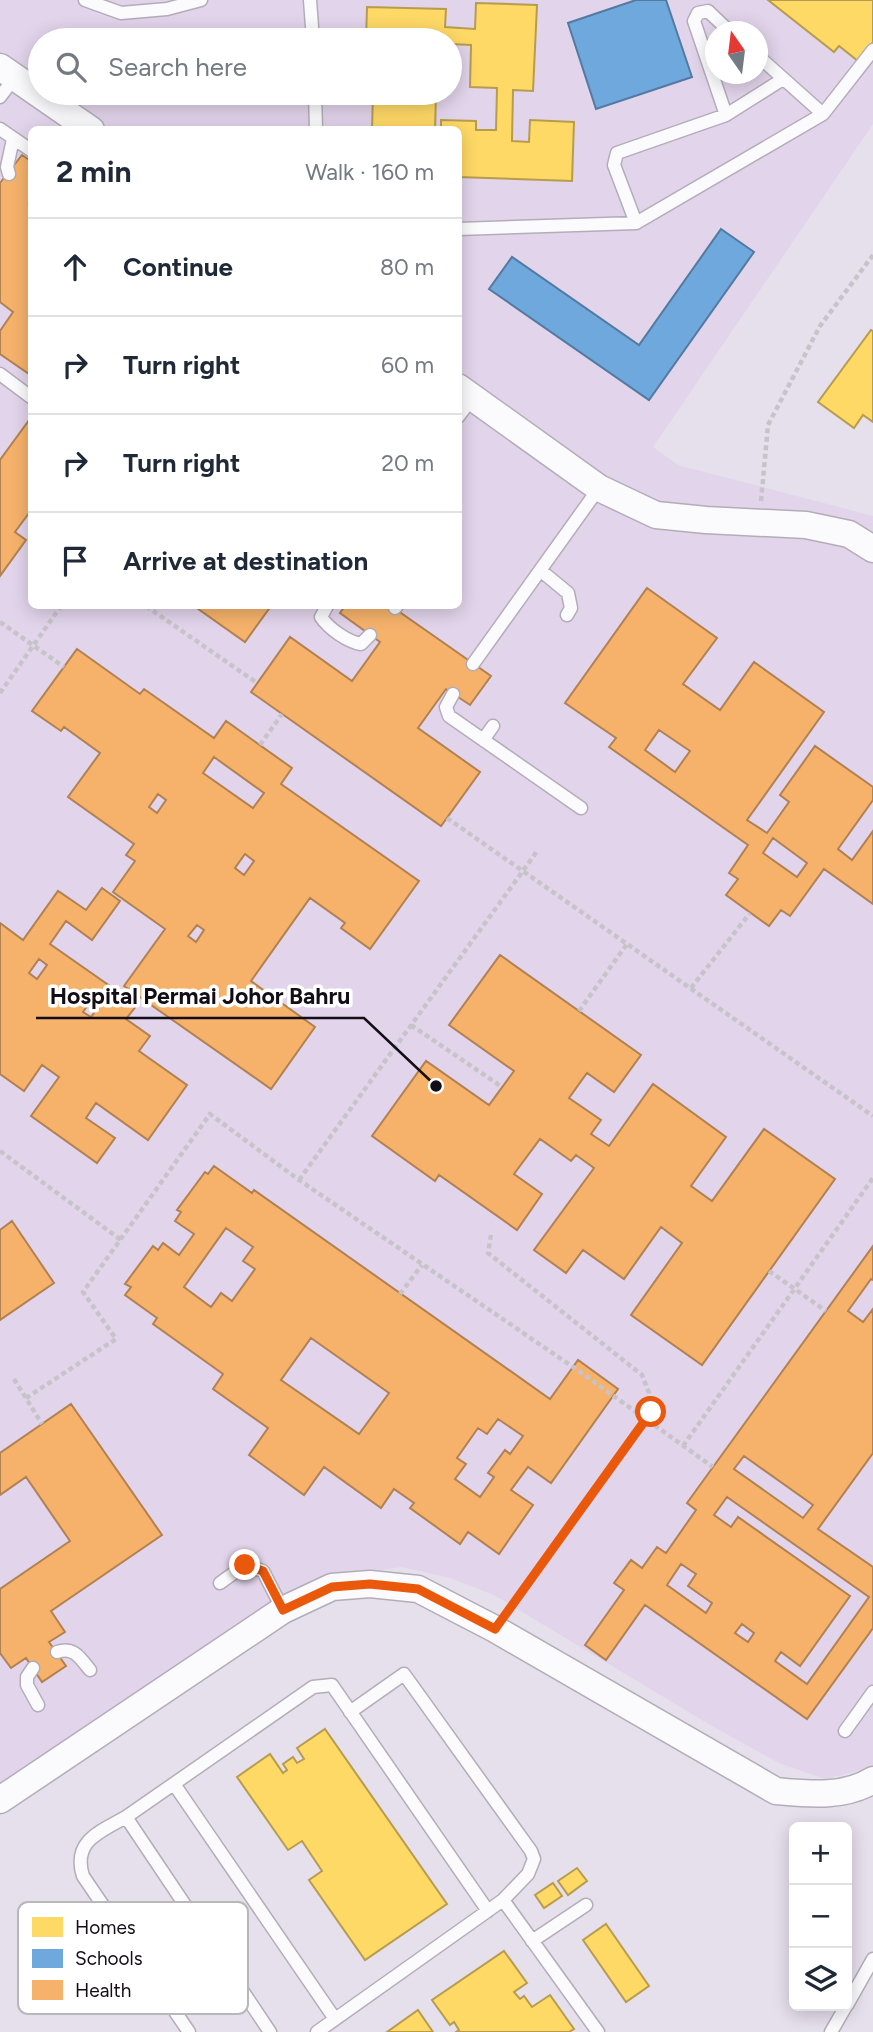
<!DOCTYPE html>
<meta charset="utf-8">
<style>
body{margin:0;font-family:Figtree,sans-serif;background:#f2f2f3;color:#1f2937}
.controls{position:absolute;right:21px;bottom:21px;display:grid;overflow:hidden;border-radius:10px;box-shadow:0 4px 18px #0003}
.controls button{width:63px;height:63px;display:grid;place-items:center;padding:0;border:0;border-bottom:2px solid #e0e1e3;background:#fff;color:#1f2937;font:35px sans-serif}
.compass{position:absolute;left:705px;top:21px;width:63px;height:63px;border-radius:50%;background:#fff;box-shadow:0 4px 18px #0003;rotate:346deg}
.stop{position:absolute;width:21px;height:21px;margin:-16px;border:5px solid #ea580c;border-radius:50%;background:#fff}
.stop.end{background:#ea580c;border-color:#fff;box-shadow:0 2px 7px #0008}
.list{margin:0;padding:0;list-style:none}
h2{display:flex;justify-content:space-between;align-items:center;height:91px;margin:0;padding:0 28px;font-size:30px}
h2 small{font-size:23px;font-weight:400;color:#747a83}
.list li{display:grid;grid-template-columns:46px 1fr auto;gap:21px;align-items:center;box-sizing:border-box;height:98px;padding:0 28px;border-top:2px solid #e0e1e3}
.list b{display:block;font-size:26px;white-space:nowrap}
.list em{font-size:23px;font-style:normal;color:#747a83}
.icon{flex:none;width:38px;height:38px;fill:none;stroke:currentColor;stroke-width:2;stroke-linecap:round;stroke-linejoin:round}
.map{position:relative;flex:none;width:873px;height:2032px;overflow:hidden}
.search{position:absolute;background:#fff;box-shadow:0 4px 18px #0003;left:28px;top:28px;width:434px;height:77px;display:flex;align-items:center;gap:18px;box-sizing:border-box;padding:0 24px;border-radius:38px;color:#747a83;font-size:26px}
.panel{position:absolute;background:#fff;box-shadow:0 4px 18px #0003;left:28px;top:126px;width:434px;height:483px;border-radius:10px}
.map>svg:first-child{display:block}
</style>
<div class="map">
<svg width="873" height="2032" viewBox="0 0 873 2032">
<rect width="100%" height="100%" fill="#e6dfec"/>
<path fill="#e2d4eb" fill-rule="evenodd" d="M0 0H873V124L653 447 678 465 873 516V1767L825 1779 779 1763 712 1726 494 1595 450 1578 402 1567 343 1575 0 1786ZM716 32H758V74H716ZM40 40H450V93H40ZM32 130H458V606H32Z"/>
<path fill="#ffd966" stroke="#b89c4e" stroke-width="2" d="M768 0H873V42L858 61 839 46 834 52Z
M476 3 537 5 533 91 513 90 512 141 529 142 530 120 574 122 572 181 458 177V130H441V120L476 121V130H496L497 88 470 87 471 45 450 44V40H366L367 7 446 9 445 27 475 29Z
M373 93H436L435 130H372Z
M871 330 873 331V422L863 415 854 428 818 402Z
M325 1729 447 1904 365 1960 309 1880 322 1871 302 1841 288 1850 237 1777 270 1754 283 1773 287 1770 283 1764 293 1757 297 1763 304 1759 297 1748Z
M577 1868 587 1881 568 1895 558 1881Z
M553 1883 562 1896 544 1908 535 1895Z
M606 1924 649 1986 626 2002 583 1940Z
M504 1951 527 1983 514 1992 520 1999 524 1996 532 2007 550 1995 574 2029 569 2032H456L459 2030 454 2022 450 2025 432 2000Z
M418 2010 433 2032H387Z"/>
<path fill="#6fa8dc" stroke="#537aa1" stroke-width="2" d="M636 0H666L692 77 596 109 568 23Z
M721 229 754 252 649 400 489 289 512 257 639 345Z"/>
<path fill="#f6b26b" stroke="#b28152" stroke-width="2" fill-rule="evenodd" d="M22 155 32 162V201L29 204 32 206V376L0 354V331L13 312 0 302V183Z
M32 416V509L15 532 26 540 0 576V460Z
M647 588 717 638 683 684 720 710 754 662 824 712 747 820 767 833 789 802 780 795 815 746 873 787V800L838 849 852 860 873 831V904L824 869 790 916 781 910 769 926 726 895 738 879 729 873 748 845 609 747 616 738 565 703ZM659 730 690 751 675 772 645 750ZM773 838 807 863 797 877 763 853Z
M194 606H271L245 642Z
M345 606H391L491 676 470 705 446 689 418 728 480 772 441 826 251 692 290 637 352 681 380 642 340 613Z
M77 649 140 694 144 689 214 738 226 721 292 768 281 784 419 881 370 949 341 928 345 923 310 898 251 981 315 1027 271 1089 124 986 165 929 113 892 135 861 126 855 134 844 68 797 100 753 64 727 61 731 32 711ZM214 757 264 793 253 808 203 773ZM158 794 166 800 157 813 149 807ZM245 854 254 861 244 875 235 868ZM197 925 204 930 196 942 188 936Z
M102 888 120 901 92 940 66 921 50 944 137 1005 126 1019 150 1036 139 1051 187 1085 148 1140 96 1103 86 1118 115 1138 97 1163 31 1116 59 1077 42 1065 24 1091 0 1074V923L23 940 58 891 86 910ZM39 959 47 965 37 979 29 973ZM93 998 101 1003 91 1017 83 1012Z
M500 955 641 1055 614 1092 587 1073 569 1098 601 1120 591 1134 609 1146 653 1084 726 1137 691 1186 712 1201 764 1129 835 1179 702 1365 631 1315 682 1243 661 1227 624 1279 583 1250 566 1273 534 1250 594 1168 576 1155 571 1161 540 1139 514 1174 542 1194 517 1230 439 1175 435 1181 372 1136 426 1061 489 1105 514 1071 449 1025Z
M214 1166 252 1193 254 1190 550 1399 578 1360 618 1389 551 1483 528 1467 511 1490 533 1505 499 1554 468 1532 460 1544 410 1508 414 1503 394 1489 381 1508 324 1467 304 1495 249 1455 268 1428 213 1389 223 1374 153 1324 157 1318 125 1295 131 1287 125 1284 153 1246 158 1250 163 1243 179 1255 194 1234 175 1221 181 1212 177 1210 205 1172 208 1174ZM226 1228 253 1247 243 1261 255 1269 232 1301 221 1293 211 1307 184 1287ZM311 1338 389 1393 359 1434 281 1380ZM498 1419 523 1436 510 1454 505 1450 488 1473 494 1477 480 1497 455 1479 466 1464 457 1458 478 1428 487 1434Z
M12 1221 54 1283 0 1320V1230Z
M873 1246V1280L871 1279 848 1311 863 1322 873 1309V1453L818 1529 873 1567V1628L807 1719 645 1605 606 1660 585 1645 624 1590 614 1583 631 1560 642 1568 657 1547 666 1553 696 1510 687 1503ZM744 1456 813 1505 803 1518 734 1469ZM727 1497 869 1597 807 1684 775 1661 781 1652 800 1666 850 1596 738 1517 731 1527 714 1515ZM681 1564 696 1574 688 1586 712 1603 706 1613 667 1585ZM742 1624 754 1633 748 1642 735 1633Z
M71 1404 162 1535 51 1611 65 1632 49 1642 66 1666 42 1682 26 1658 11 1668 0 1653V1589L70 1541 26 1477 0 1495V1453Z"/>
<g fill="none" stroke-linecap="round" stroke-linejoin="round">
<g stroke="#b3adb8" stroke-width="15">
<path id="service" d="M85 0 121 13 167 9 201 0
M310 0 313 40
M758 56 823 114
M315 93 316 130
M0 97 15 77
M726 115 694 21 698 13 708 11 730 32
M0 129 32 151
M9 174 7 167 13 139
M636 223 614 165 617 153 726 115 783 79
M458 229 636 223 823 114 873 50
M0 374 32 398
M458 417 473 397
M540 570 568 593 571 608 567 615
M327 606 321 617C329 629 348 642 361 644L370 635
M395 608 397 606
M473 664 599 488
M453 694 446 707 449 716 581 808
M483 740 493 726
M220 1583 245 1565 263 1571 283 1610
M57 1652C74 1646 80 1658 90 1670
M33 1668 27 1677V1685L38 1705
M845 1731 873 1692
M174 1784 335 2019
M126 1817 270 2032
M503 1900 598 2032
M532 1941 586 1905
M847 2005 873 1959
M189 2032 83 1876C72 1841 100 1832 126 1817L313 1687 332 1685 488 1911
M317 2032 503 1900 528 1874 534 1859 531 1851 404 1674 350 1712
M831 2032 846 2006"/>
</g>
<g stroke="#b3adb8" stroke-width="29">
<path id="minor" d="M0 67 91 130
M458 387 599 488 656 515 706 520 806 525 849 534 873 549
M0 1800 283 1610 332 1587 370 1584 418 1589 495 1629 776 1791C809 1794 844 1798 873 1780"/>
</g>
<path stroke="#c7c4c9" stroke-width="4.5" stroke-dasharray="5 3.5" stroke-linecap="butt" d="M761 501 768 425 820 326 873 255
M146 606 257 683
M0 622 64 667
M0 693 61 606
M260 745 282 714
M447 818 873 1116
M691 988 750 913
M579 1011 627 944
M411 1025 502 1087
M0 1151 121 1240
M299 1180 538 850
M491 1235 488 1253 642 1375 649 1393 651 1412 508 1611
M769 1271 826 1311
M400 1294 422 1265
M14 1379 42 1424
M26 1398 116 1339 83 1292 210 1114 299 1180 573 1367 713 1467
M683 1446 873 1178"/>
<use href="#service" stroke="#fbfafc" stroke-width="12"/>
<use href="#minor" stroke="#fbfafc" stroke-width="26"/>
</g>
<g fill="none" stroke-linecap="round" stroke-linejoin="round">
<path stroke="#ea580c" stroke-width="9" d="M245 1565 263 1571 283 1610 332 1587 370 1584 418 1589 495 1629 651 1412"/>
</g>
<rect x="18" y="1902" width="230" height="112" rx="10" fill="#fff" stroke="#b8b7b9" stroke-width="2"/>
<rect x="32" y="1917" width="31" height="20" fill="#ffd966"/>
<rect x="32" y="1949" width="31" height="19" fill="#6fa8dc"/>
<rect x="32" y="1980" width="31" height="20" fill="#f6b26b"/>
<g font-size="19" fill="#130e16">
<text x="75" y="1934">Homes</text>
<text x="75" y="1965">Schools</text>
<text x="75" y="1997">Health</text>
</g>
<path fill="none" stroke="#130e16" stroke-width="2.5" d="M436 1086L364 1018H36"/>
<circle fill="#130e16" stroke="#fff" stroke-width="2.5" cx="436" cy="1086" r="7"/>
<g font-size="23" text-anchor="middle" font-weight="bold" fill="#130e16" stroke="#fff" stroke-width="7" stroke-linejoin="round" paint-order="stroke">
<text x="200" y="1004">Hospital Permai Johor Bahru</text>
</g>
</svg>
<div class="controls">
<button>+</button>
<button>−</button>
<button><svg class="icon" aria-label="layers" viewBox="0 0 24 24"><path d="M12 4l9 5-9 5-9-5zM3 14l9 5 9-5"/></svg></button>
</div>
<svg class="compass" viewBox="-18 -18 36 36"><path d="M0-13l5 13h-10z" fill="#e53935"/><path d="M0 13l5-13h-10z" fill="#747a83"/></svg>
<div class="stop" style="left:651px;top:1412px"></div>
<div class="stop end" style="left:245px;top:1565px"></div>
<div class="search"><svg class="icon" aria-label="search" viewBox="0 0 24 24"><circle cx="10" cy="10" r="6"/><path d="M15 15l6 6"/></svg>Search here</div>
<section class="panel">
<h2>2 min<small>Walk · 160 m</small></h2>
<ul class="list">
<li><svg class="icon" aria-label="ahead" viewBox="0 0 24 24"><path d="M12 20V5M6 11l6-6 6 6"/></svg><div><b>Continue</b></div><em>80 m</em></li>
<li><svg class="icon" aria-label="right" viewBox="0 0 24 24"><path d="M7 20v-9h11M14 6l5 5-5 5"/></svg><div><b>Turn right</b></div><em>60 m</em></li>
<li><svg class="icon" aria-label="right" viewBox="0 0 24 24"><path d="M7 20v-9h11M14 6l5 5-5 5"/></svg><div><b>Turn right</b></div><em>20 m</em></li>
<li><svg class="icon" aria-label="arrive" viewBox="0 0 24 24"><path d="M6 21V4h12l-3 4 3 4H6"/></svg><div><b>Arrive at destination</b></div></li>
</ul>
</section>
</div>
